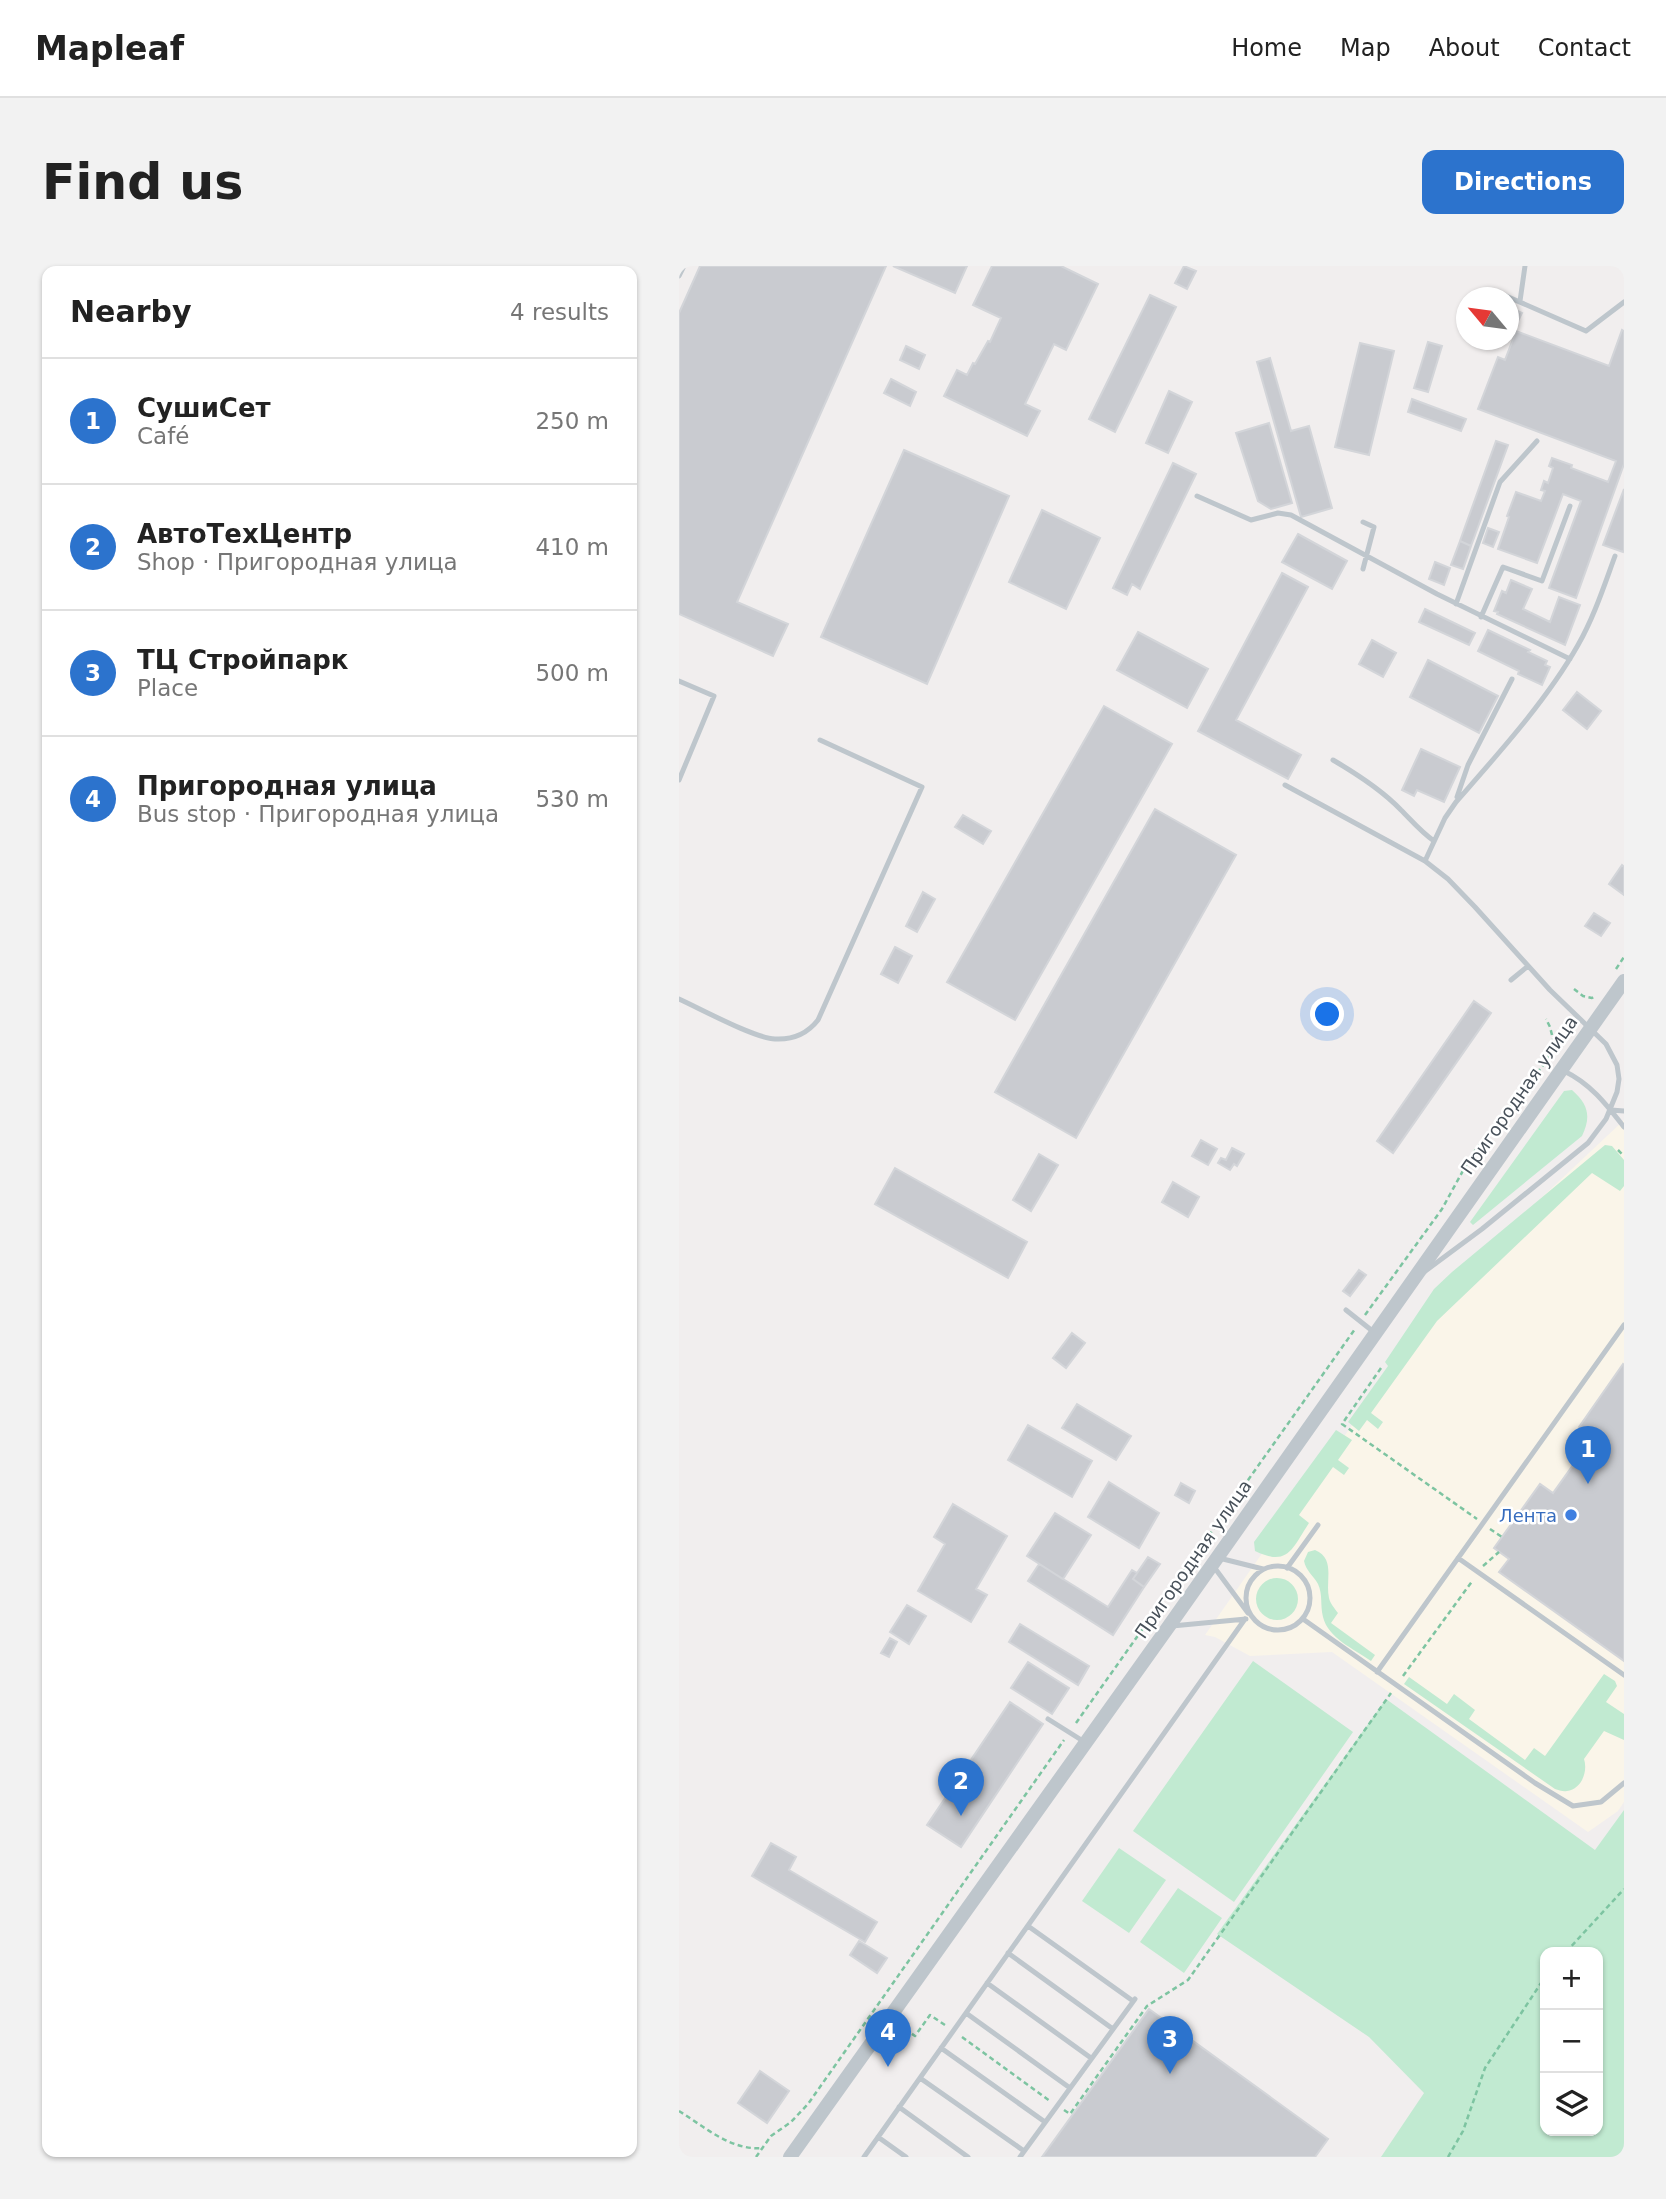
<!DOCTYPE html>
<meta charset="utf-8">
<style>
body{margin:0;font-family:"DejaVu Sans",sans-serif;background:#f2f2f2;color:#222}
.controls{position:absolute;right:21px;bottom:21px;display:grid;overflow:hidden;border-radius:14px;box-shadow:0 2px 5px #0004}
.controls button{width:63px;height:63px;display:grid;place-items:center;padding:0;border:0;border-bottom:2px solid #e0e0e0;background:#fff;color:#222;font:35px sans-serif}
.compass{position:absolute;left:777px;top:21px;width:63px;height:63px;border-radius:50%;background:#fff;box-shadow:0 2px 5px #0004;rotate:299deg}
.you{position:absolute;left:649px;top:749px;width:24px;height:24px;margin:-18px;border:5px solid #fff;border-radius:50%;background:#1a73e8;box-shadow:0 0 0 10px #1a73e833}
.badge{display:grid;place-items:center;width:46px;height:46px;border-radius:50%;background:#2c73cd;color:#fff;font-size:23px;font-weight:700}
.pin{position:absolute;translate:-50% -58px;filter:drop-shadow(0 2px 4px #0008)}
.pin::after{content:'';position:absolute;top:37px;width:24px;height:21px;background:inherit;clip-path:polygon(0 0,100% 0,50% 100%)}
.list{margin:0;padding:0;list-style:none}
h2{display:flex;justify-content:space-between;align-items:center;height:91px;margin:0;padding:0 28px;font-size:30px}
h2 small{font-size:23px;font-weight:400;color:#767676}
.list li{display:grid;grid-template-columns:46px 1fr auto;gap:21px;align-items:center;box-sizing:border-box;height:126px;padding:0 28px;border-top:2px solid #e0e0e0}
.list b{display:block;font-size:26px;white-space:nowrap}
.list p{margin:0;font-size:23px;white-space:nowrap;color:#767676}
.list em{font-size:23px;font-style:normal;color:#767676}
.icon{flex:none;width:38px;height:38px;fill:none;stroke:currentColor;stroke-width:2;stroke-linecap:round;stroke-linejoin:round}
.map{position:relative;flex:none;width:945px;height:1891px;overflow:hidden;border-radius:14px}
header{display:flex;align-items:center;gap:42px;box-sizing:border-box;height:98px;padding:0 35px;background:#fff;border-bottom:2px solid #e0e0e0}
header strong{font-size:33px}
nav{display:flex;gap:38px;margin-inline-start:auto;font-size:24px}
.intro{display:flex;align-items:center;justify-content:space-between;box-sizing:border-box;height:168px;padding:0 42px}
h1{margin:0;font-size:49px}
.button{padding:18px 32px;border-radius:14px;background:#2c73cd;color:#fff;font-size:24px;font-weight:700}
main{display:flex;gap:42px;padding:0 42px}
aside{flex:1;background:#fff;border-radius:14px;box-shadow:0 2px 5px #0004}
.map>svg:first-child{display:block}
</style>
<header>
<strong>Mapleaf</strong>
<nav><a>Home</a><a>Map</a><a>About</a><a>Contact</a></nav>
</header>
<div class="intro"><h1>Find us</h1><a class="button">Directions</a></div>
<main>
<aside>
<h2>Nearby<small>4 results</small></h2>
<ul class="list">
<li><span class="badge">1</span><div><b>СушиСет</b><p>Café</p></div><em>250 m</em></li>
<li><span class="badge">2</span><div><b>АвтоТехЦентр</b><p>Shop · Пригородная улица</p></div><em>410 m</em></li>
<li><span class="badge">3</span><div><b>ТЦ Стройпарк</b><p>Place</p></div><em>500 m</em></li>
<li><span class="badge">4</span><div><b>Пригородная улица</b><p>Bus stop · Пригородная улица</p></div><em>530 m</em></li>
</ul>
</aside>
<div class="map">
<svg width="945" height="1891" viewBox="0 0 945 1891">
<rect width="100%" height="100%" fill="#f1eeee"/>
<path fill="#faf5e9" d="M945 854V1536L939 1545 909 1566 653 1386 571 1390 536 1371 526 1369 774 1015Z"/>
<path fill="#c1ead1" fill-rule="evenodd" d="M893 824C910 839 912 851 903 870L794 959 791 956 885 825Z
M926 879 933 880 945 894V920L941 925 913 907 758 1055 692 1147 704 1156 699 1163 688 1154 680 1165 669 1156 709 1100 706 1096 755 1023 773 1006Z
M657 1164 673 1174 659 1194 670 1202 665 1209 654 1201 620 1249 630 1257C613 1283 609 1301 576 1285L575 1276Z
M636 1284C657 1293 646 1314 650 1332 651 1337 656 1343 659 1347L652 1357 696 1389 692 1395C675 1383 649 1372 644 1351 641 1339 644 1329 639 1318 634 1309 627 1305 625 1295L629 1286Z
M577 1333a21 21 0 1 1 42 0a21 21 0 1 1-42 0Z
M574 1395 674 1466 555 1636 454 1565Z
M925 1408 936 1415 938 1420 927 1436 945 1448V1474L925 1465 905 1493C909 1505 903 1523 888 1525 884 1526 880 1524 876 1523L725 1418 730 1411 768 1438 775 1428 796 1444 790 1453 846 1494 855 1482 866 1490Z
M707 1433 916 1584 945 1544V1891H702L745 1827 690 1771 538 1668ZM866 1686H919V1865H866Z
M440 1582 487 1614 450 1667 403 1635Z
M499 1622 543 1652 505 1707 461 1676Z"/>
<path fill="#c9cbd0" stroke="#d3d5d9" stroke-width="2" d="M21 0H207L58 336 109 358 94 390 0 348V47Z
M214 0H288L276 27Z
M313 0H382L419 18 387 84 375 78 346 138 361 145 348 170 265 130 278 104 288 109 294 97 296 98 309 75 311 76 322 52 294 39Z
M505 0 517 5 508 23 496 17Z
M471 29 497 41 436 166 410 153Z
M830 41 843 47 836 61 832 59 830 64Z
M943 64 945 65V198L897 332 870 322 902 235 884 228 858 297 819 283 830 251 828 250 837 226 862 235 866 225 862 224 865 215 869 217 874 202 870 200 873 192 893 199 892 202 929 216 937 195 799 143 819 91 826 94 837 65 930 100Z
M749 76 763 80 749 126 735 122Z
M681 77 715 85 690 189 656 181Z
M227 80 246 89 240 103 221 94Z
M591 92 612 165 630 160 653 242 622 251 578 96Z
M212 113 237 126 231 140 205 127Z
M490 125 513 136 489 187 467 177Z
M733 133 787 153 782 165 729 146Z
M590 157 613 237 592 243 579 235 557 167Z
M817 175 829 179 792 280 781 275Z
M225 184 330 230 248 418 142 371Z
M494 197 517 208 461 323 453 318 448 329 434 322Z
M945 223V284L944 286 924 279Z
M363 244 421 272 387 343 330 316Z
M809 262 820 266 814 281 804 277Z
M619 268 668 295 653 323 603 296Z
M781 275 792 280 784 303 772 299Z
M756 296 771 302 765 319 750 313Z
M603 307 629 321 557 454 622 489 609 513 519 465Z
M832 314 853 323 844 343 871 356 880 331 901 339 886 379 818 348 819 346 815 345 823 325 827 327Z
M746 343 796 367 790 379 740 356Z
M809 364 851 384 849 386 868 395 866 399 871 401 863 419 839 408 840 405 799 385Z
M459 366 529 403 508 442 438 404Z
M693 374 717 387 704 411 680 398Z
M749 394 819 430 800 467 731 431Z
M898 426 922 445 908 463 884 444Z
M425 440 493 478 336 754 268 716Z
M742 483 781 501 765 536 738 524 735 530 723 524Z
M476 543 557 589 397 872 316 826Z
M284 549 312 565 304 578 276 561Z
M943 599 945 601V629L930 618Z
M244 626 256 633 238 666 227 660Z
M915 647 931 657 922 670 906 660Z
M216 681 233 690 219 717 202 708Z
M795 735 812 747 714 887 698 875Z
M522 874 538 883 529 899 513 890Z
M553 882 565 888 558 900 555 898 551 904 539 897 542 892 547 894Z
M360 888 379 899 352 945 334 934Z
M216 902 348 976 329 1012 196 938Z
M494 916 520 931 509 951 483 936Z
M680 1004 687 1009 671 1030 664 1025Z
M393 1067 406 1077 387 1102 374 1092Z
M944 1098 945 1099V1395L820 1306 830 1293 815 1282 861 1218 874 1227 914 1171 900 1161Z
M398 1138 452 1170 437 1194 383 1162Z
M349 1159 413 1195 393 1231 329 1194Z
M430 1216 480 1247 460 1282 409 1251Z
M502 1217 516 1225 510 1237 496 1229Z
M274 1238 328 1270 297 1323 308 1329 292 1356 239 1325 266 1278 255 1271Z
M376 1247 412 1269 384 1313 348 1290Z
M469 1291 481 1298 465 1321 454 1313Z
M360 1298 429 1341 453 1304 458 1307 454 1313 465 1321 434 1369 349 1315Z
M228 1339 247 1350 230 1378 211 1366Z
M341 1358 410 1400 399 1419 330 1376Z
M211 1372 218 1376 210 1391 202 1387Z
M349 1396 390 1422 373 1448 332 1422Z
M331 1436 364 1458 282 1581 248 1559Z
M92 1577 117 1591 110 1604 198 1656 186 1676 73 1610Z
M180 1675 208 1692 198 1707 171 1689Z
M470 1743 649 1873 636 1891H363Z
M81 1805 110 1825 88 1857 59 1837Z"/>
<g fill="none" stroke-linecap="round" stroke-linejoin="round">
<path stroke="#7dc4a1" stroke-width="2.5" stroke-dasharray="5 3.5" stroke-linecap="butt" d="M937 703 945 691
M895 723 904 730 913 732 917 730
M939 884 945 890
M686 1049 763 943 792 890 869 793 874 773 871 761 867 753
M702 1102 663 1158 798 1253
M811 1263 823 1271
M804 1300 820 1286
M724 1410 794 1314
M397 1457 676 1063
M887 1686 945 1623
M226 1763 236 1770 251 1749 266 1759
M283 1771 371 1835
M385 1844 391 1848 468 1740 509 1714 712 1427
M0 1845C26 1861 52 1885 84 1882
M77 1891 92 1870 112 1856 129 1838 385 1474
M769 1891 784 1865 806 1802 866 1711"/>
<path stroke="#bec6cc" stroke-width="5" d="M0 10 5 0
M827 30 907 65 945 36
M841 35 846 0
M518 230 572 254 599 247 612 249 758 328 891 393
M684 303 695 261 684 256
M777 338 821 216 858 175
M802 351 824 301 863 315 891 240
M0 415 35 430 0 514
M654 494C678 508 703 524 722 544 733 555 742 566 755 575
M606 519 746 595 769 613 796 641 871 724 927 778 938 799 940 813 938 826 927 853 909 877 803 963 745 1006
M778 531 789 499 833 413
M746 595 766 552 777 536C819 488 868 434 899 379 915 351 925 320 936 290
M832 714 849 700
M0 733C22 743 75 772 96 773 114 774 128 768 139 754L243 521 141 474
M885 805C912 818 927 838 945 861
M932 844 945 845
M667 1044 696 1067
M540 1292 584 1303
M779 1292 945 1409
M567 1332a32 32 0 1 1 64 0a32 32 0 1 1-64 0Z
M535 1301 569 1347
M608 1302 639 1259
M624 1353 856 1517 894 1540 922 1536 945 1517
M493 1360 567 1353
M698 1406 945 1059
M369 1453 404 1475
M349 1660 454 1735
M329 1687 434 1763
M308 1717 412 1792
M287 1747 391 1822
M262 1782 366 1856
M241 1812 345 1885
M220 1841 289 1891
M199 1871 227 1891
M185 1891 566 1353
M341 1891 456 1733"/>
<path stroke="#bec6cc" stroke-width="14" d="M111 1891 490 1360 945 715"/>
</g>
<circle fill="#3f7fe0" stroke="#fff" stroke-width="2.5" cx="892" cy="1249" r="7"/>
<g text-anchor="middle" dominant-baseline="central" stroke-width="5" stroke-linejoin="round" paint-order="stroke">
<g font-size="18" fill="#48515a" stroke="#fff">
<text transform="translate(840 829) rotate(-55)">Пригородная улица</text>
<text transform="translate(514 1293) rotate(-55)">Пригородная улица</text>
</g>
<g font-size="18" fill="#366cbe" stroke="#fff" text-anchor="end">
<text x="878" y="1249">Лента</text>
</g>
</g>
</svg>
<div class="controls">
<button>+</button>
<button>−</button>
<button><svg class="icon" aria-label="layers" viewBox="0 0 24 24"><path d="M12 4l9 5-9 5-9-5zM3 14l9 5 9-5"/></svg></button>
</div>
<svg class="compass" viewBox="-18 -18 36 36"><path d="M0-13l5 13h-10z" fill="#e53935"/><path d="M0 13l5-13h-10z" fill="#767676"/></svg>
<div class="you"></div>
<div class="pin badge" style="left:909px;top:1218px">1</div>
<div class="pin badge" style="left:282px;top:1550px">2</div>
<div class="pin badge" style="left:491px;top:1808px">3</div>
<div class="pin badge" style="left:209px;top:1801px">4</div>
</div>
</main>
